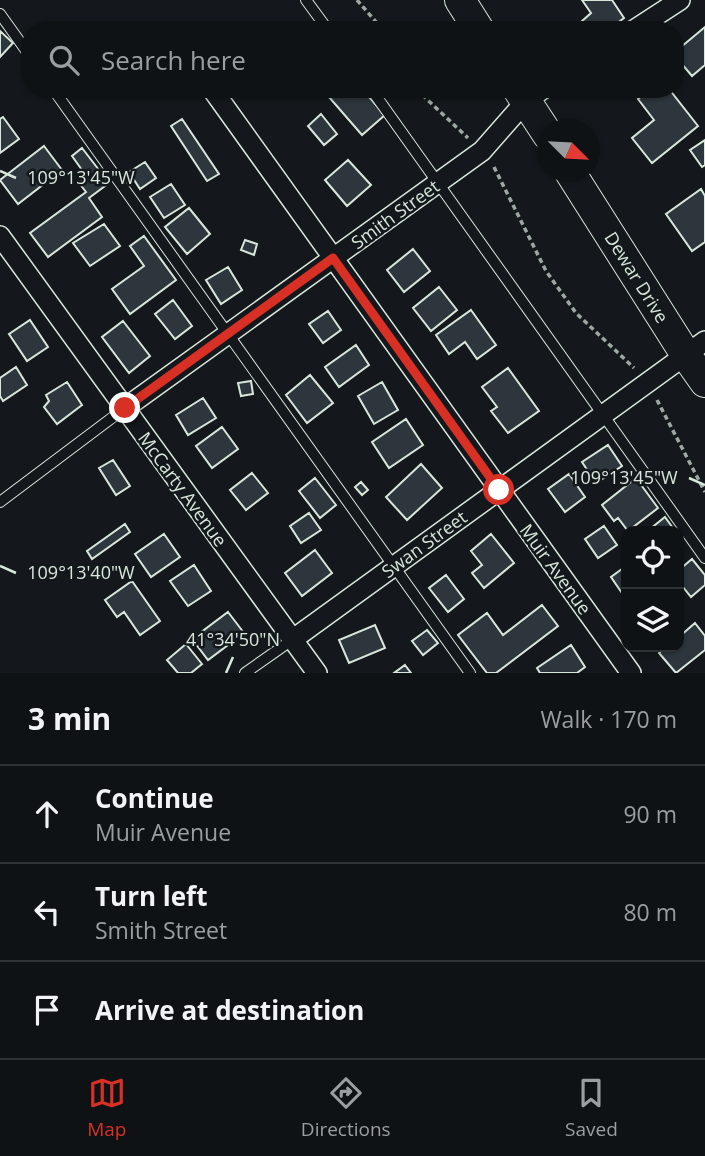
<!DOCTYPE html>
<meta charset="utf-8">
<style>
body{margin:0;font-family:"Open Sans",sans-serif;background:#181b1e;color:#f1f3f6}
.controls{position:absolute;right:21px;bottom:21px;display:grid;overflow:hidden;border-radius:14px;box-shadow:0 2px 5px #0004}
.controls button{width:63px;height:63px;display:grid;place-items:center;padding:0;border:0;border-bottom:2px solid #2f3234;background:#0f1215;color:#f1f3f6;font:35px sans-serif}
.compass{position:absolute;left:537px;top:119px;width:63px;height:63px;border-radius:50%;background:#0f1215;box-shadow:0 2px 5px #0004;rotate:114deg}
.stop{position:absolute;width:21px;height:21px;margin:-16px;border:5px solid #d93025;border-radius:50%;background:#fff}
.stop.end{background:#d93025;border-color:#fff;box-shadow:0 2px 7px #0008}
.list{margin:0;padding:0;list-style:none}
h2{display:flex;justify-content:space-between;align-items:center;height:91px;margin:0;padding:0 28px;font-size:30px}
h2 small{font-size:23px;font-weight:400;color:#9b9ea0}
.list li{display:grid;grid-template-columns:46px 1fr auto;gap:21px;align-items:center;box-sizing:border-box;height:98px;padding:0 28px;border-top:2px solid #2f3234}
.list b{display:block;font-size:26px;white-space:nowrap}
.list p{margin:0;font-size:23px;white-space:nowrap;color:#9b9ea0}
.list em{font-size:23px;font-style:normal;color:#9b9ea0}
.icon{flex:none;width:38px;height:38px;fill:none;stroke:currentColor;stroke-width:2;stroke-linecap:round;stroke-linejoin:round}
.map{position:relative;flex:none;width:705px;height:673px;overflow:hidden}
.search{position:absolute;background:#0f1215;box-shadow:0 2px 5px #0004;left:21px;right:21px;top:21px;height:77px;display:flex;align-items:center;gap:18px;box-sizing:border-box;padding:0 24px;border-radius:28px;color:#9b9ea0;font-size:26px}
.sheet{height:385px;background:#0f1215}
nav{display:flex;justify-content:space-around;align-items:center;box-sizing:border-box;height:98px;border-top:2px solid #2f3234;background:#0f1215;font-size:19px;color:#9b9ea0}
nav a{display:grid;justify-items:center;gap:4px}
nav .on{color:#d93025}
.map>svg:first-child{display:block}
</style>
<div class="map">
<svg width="705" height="673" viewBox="0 0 705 673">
<rect width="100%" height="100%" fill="#14181c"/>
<path fill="#2c363c" stroke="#d8e6dc" stroke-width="2" d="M582 0H612L624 18 608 30H572L591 13Z
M705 27V65L692 76 675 56V52Z
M0 31 13 43 0 57Z
M322 89H362L385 115 362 135Z
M651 89H669L698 126 652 163 632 138 654 120 638 99Z
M321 114 337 134 324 145 308 126Z
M3 117 19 139 0 153V119Z
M182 119 219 174 207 181 171 126Z
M705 140V165L702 167 690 150Z
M44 146 62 170 18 204 0 180Z
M82 148 109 183 89 198 102 217 48 257 30 233 86 192 79 183 87 177 72 156Z
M348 160 371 185 347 206 325 180Z
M145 162 156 178 140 189 129 172Z
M171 184 185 205 164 218 150 197Z
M701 189 705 196V242L692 251 666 214Z
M189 208 210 234 187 254 165 227Z
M104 224 120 246 90 266 73 243Z
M144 236 176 280 130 314 112 289 144 266 130 246Z
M245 240 257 244 254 255 241 250Z
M413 249 430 271 404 292 387 270Z
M228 267 242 290 221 304 206 280Z
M439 287 457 310 431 331 413 308Z
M173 300 192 326 175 339 155 314Z
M471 310 496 345 477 359 465 342 449 354 436 335Z
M328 311 341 330 323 343 309 324Z
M30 320 48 347 27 361 9 334Z
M123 321 150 356 129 373 102 337Z
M356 345 369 365 339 387 325 367Z
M16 367 27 385 3 401 0 396V378Z
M508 368 539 411 508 433 491 411 497 407 482 387Z
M310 375 333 403 307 423 286 395Z
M251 381 253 394 241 396 238 383Z
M67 382 82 405 57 424 44 407 49 401 46 395Z
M382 382 398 410 374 424 358 396Z
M203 398 216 418 188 435 176 415Z
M406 419 423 445 389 468 372 442Z
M222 427 238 449 212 468 196 446Z
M608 445 622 466 596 483 582 462Z
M113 460 130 486 116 495 99 468Z
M421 464 442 488 407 520 386 497Z
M252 473 268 493 246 510 230 490Z
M569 474 585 497 565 512 548 489Z
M315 478 336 505 320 518 299 491Z
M636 478 658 508 628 531 618 518 614 521 602 505Z
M361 482 368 490 362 495 355 487Z
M309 513 321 530 301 543 290 526Z
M665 517 675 531H651L650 529Z
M125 524 130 532 92 559 87 551Z
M604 526 617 545 598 558 585 539Z
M164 534 180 557 151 577 135 554Z
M491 534 514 563 484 588 472 573 482 565 471 551Z
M315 550 332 573 302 596 285 573Z
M692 559 705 575V585L691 597 679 582V570Z
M194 565 211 591 188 606 170 581Z
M626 566V599L611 577Z
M446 575 464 599 448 612 429 588Z
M132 581 160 621 140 635 124 612 117 617 105 600Z
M542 605 558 626 496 673H487L458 635 487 613 503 635Z
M228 612 244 633 208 660 192 639Z
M695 623 705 636V650L676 673 659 653 666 647H679V637Z
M375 625 385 648 349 663 339 640Z
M427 630 438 643 423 655 412 641Z
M186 644 202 664 191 673H178L167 660Z
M571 645 585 667 577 673H540L537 668Z
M405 665 411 673H394Z"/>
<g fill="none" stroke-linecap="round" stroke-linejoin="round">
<g stroke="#d8e6dc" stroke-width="12">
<path id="service" d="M306 0 328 30
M0 14 30 56
M53 89 470 673
M371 89 705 558
M0 502 125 408
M245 673 292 640"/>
</g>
<g stroke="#d8e6dc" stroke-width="22">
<path id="minor" d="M634 30 680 0
M212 89 631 673
M0 236 317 673
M125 408 482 151 526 101 543 89
M292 640 705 341"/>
</g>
<g stroke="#d8e6dc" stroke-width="32">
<path id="primary" d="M460 0 479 30
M518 89 548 135
M570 172 686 355 705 382"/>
</g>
<path stroke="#9da8a2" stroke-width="3.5" stroke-dasharray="5 3.5" stroke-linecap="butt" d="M357 0 383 30
M416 89 468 138
M494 167 546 271 576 313 634 368
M657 400 705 492"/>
<use href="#service" stroke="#14181c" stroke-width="10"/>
<use href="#minor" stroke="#14181c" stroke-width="19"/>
<use href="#primary" stroke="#14181c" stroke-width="30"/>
</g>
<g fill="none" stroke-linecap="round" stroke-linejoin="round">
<path stroke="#d93025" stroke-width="9" d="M125 408 333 258 499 490"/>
</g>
<path fill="none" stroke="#d8e6dc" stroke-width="2.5" d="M0 171 16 178M689 478 705 485M0 566 16 573M226 673 233 657"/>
<g text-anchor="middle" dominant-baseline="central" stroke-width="5" stroke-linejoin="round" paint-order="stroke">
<g font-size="18" fill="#d8e6dc" stroke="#14181c">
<text transform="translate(395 214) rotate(-36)">Smith Street</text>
<text transform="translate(637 277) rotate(58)">Dewar Drive</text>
<text transform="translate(183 489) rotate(54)">McCarty Avenue</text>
<text transform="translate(424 544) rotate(-36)">Swan Street</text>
<text transform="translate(556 569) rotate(54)">Muir Avenue</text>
</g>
</g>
<g font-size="18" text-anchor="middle" fill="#d8e6dc" stroke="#14181c" stroke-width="5" stroke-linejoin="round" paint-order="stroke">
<text x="81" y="184">109°13'45"W</text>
<text x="624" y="484">109°13'45"W</text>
<text x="81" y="579">109°13'40"W</text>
<text x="233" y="646">41°34'50"N</text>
</g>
</svg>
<div class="controls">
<button><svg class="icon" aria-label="locate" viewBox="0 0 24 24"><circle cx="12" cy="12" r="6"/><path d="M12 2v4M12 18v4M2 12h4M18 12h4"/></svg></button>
<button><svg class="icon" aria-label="layers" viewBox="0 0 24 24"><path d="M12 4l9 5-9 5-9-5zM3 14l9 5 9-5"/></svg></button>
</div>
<svg class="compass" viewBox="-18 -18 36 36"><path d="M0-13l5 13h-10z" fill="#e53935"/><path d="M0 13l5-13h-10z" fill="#9b9ea0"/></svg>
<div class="stop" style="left:499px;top:490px"></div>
<div class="stop end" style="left:125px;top:408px"></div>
<div class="search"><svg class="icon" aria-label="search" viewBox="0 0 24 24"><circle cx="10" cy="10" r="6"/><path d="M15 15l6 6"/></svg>Search here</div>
</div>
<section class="sheet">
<h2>3 min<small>Walk · 170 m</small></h2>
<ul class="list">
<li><svg class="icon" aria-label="ahead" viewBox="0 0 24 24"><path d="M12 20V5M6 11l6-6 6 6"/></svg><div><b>Continue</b><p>Muir Avenue</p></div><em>90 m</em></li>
<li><svg class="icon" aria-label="left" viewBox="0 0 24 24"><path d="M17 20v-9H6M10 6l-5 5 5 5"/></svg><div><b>Turn left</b><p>Smith Street</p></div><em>80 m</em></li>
<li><svg class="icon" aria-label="arrive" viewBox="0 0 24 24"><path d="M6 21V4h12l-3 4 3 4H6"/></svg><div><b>Arrive at destination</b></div></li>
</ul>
</section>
<nav>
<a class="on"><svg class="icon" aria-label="map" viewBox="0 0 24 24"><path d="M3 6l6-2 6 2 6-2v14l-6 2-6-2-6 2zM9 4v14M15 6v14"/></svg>Map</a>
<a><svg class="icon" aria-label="directions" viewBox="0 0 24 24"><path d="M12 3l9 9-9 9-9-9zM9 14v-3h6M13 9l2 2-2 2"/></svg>Directions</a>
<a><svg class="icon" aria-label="saved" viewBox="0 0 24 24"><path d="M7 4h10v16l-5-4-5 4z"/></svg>Saved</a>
</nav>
